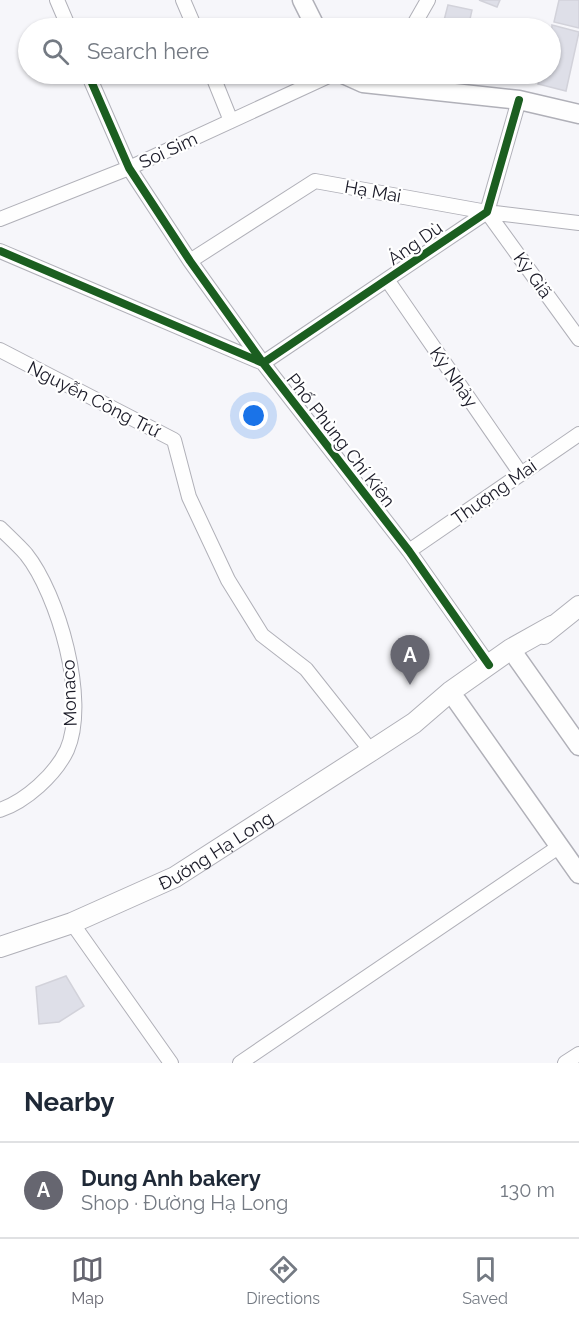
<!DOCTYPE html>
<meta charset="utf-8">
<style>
body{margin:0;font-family:Raleway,sans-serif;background:#f6f6f7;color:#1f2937}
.you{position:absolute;left:254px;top:416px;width:21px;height:21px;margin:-15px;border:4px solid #fff;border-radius:50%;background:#1a73e8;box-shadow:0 0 0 9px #1a73e833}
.badge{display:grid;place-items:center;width:39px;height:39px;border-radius:50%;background:#666670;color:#fff;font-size:20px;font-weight:700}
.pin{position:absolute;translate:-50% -50px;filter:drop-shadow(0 2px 3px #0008)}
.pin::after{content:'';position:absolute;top:32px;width:21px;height:18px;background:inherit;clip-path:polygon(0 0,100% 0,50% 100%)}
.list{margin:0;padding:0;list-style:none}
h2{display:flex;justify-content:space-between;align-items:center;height:78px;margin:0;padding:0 24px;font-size:26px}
h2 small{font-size:20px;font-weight:400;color:#747a83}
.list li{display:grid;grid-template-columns:39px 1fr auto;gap:18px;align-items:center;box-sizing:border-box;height:96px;padding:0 24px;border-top:2px solid #e0e1e3}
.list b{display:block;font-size:22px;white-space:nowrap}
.list p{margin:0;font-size:20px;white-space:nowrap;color:#747a83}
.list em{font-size:20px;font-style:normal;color:#747a83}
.icon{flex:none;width:33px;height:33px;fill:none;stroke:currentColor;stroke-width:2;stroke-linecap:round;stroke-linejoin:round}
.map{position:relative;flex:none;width:579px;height:1063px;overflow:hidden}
.search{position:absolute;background:#fff;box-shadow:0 2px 4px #0004;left:18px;right:18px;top:18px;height:66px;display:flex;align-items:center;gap:15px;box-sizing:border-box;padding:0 21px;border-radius:33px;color:#747a83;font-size:22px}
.sheet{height:174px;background:#fff}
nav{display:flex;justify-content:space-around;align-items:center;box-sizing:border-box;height:84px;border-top:2px solid #e0e1e3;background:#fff;font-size:16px;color:#747a83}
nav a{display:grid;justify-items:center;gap:3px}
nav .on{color:#666670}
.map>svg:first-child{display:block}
</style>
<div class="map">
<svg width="579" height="1063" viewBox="0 0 579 1063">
<rect width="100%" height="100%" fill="#f6f6fa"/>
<path fill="#dedfe8" stroke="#d2d2da" stroke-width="1.5" d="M479 0H500L497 7Z
M559 0H579V28L554 22Z
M448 5 472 10 468 28H442Z
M552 25 579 32 566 91 538 84 541 74H550Z
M66 976 84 1006 59 1022 39 1024 36 987Z"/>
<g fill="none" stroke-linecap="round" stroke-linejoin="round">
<g stroke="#b0b0b8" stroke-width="16">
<path id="minor" d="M57 0 69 28
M183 0 195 28
M412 28 428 0
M88 74 129 168 190 261 263 363 409 551 489 665
M212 74 231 121
M413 74 417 88
M487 212 579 339
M0 219 129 168 333 74
M0 251 263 363 487 212 519 100
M190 261 315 181 487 212 579 223
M388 281 521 474
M0 350 174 440 189 497 228 580 262 635 306 669 371 751
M0 528C8 536 18 545 26 554 58 594 89 700 67 750 55 775 26 801 0 810
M409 551 579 434
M72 923 171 1063
M240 1063 560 846
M565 1063 579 1054"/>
</g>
<g stroke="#b0b0b8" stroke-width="21">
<path id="tertiary" d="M302 0 316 28
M343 74 363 83 519 100 579 114
M517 658 579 746
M457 701 579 874"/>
</g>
<g stroke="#b0b0b8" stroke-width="22">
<g id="secondary">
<path d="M544 634 579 606"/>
<path id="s1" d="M0 947 72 923 175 877 371 751 414 723 450 692 511 649 552 626"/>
</g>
</g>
<use href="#minor" stroke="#fefefe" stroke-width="14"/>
<use href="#tertiary" stroke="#fefefe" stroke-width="18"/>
<use href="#secondary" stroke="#fefefe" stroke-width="20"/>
<g stroke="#fff" stroke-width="11">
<path id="cycleway" d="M88 74 129 168 190 261 263 363 409 551 489 665
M0 251 263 363 487 212 519 100"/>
</g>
<use href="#cycleway" stroke="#1b5e20" stroke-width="8"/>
</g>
<g text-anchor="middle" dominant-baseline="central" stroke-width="4.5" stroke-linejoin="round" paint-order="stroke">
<g font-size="18" fill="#191926" stroke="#fff">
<text transform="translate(168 150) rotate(-25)">Soi Sim</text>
<text transform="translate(373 191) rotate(10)">Hạ Mai</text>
<text transform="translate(415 243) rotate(-35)">Áng Dù</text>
<text transform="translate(533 275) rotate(54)">Kỳ Giã</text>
<text transform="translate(454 377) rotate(55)">Kỳ Nhảy</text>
<text transform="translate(94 399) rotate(27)">Nguyễn Công Trứ</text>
<text transform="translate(341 440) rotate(52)">Phố Phùng Chí Kiên</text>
<text transform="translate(494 492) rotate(-35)">Thượng Mai</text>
<text transform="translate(69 693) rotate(-92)">Monaco</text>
<text stroke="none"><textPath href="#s1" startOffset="237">Đường Hạ Long</textPath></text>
</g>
</g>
</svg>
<div class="you"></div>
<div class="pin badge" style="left:410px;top:685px">A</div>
<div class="search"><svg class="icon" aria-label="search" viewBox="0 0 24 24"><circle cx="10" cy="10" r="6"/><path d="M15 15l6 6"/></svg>Search here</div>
</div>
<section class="sheet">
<h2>Nearby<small></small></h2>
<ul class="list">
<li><span class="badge">A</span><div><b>Dung Anh bakery</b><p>Shop · Đường Hạ Long</p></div><em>130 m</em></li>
</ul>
</section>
<nav>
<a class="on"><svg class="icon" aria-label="map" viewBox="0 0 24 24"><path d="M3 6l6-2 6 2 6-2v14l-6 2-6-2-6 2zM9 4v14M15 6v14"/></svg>Map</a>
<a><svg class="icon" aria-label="directions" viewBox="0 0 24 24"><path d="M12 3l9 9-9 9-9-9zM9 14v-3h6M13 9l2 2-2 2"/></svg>Directions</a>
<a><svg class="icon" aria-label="saved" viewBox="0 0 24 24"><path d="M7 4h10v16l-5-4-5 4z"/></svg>Saved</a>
</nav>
